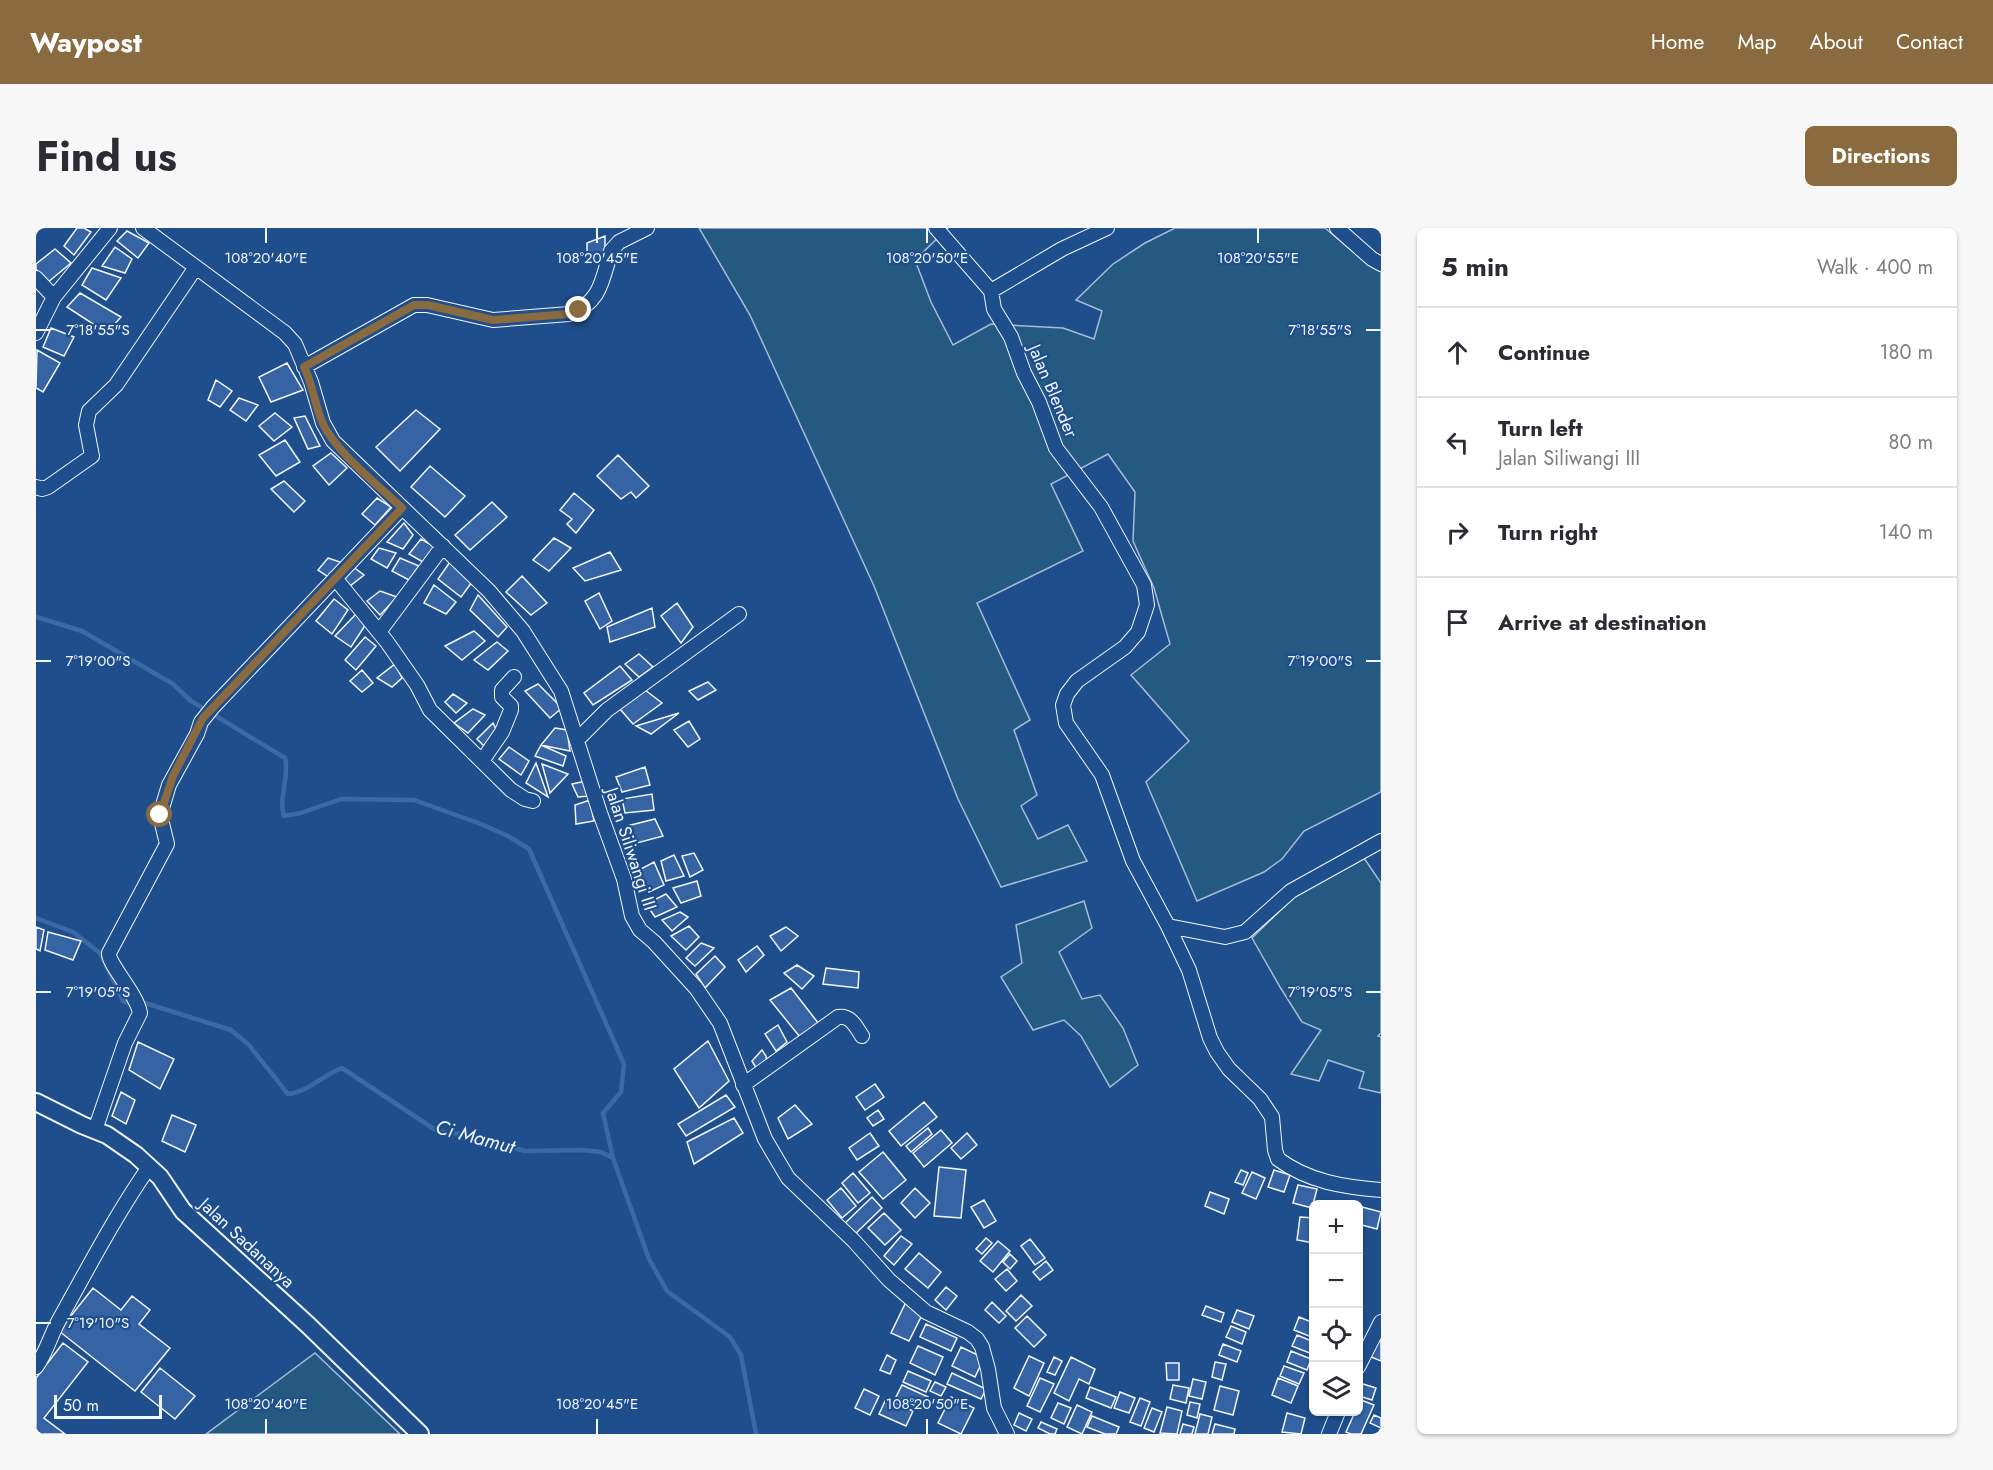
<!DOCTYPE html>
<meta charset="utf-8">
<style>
body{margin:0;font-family:Jost,sans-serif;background:#f7f7f7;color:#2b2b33}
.controls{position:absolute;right:18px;bottom:18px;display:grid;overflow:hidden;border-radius:9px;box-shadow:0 2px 4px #0004}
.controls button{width:54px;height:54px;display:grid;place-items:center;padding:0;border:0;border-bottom:2px solid #e1e1e2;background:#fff;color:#2b2b33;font:30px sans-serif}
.scale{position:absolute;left:18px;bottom:15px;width:108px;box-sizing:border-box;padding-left:6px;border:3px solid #f2f6ff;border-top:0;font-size:16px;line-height:21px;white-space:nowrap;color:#f2f6ff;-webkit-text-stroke:4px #1f4e8c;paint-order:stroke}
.stop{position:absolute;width:18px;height:18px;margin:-14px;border:4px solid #8a6a3f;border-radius:50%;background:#fff}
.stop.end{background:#8a6a3f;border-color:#fff;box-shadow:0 2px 6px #0008}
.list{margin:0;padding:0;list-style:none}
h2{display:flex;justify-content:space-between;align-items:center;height:78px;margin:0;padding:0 24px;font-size:26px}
h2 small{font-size:20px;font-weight:400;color:#7c7c81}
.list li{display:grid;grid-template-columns:39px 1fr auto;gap:18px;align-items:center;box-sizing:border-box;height:90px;padding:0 24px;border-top:2px solid #e1e1e2}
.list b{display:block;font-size:22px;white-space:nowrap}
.list p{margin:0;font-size:20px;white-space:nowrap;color:#7c7c81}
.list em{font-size:20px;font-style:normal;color:#7c7c81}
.icon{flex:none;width:33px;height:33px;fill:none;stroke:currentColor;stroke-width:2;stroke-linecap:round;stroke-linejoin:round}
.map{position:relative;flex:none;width:1345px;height:1206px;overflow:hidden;border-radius:9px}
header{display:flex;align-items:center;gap:36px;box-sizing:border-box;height:84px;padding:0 30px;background:#8a6a3f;color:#fff}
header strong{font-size:28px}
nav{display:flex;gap:33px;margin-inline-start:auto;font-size:21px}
.intro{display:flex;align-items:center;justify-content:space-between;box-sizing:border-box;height:144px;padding:0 36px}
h1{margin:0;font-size:42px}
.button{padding:15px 27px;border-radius:9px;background:#8a6a3f;color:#fff;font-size:21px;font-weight:700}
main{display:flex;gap:36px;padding:0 36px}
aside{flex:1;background:#fff;border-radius:9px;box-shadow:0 2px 4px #0004}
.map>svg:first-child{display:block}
</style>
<header>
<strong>Waypost</strong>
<nav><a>Home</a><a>Map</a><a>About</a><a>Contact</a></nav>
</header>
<div class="intro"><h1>Find us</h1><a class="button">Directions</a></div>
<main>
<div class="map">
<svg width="1345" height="1206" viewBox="0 0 1345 1206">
<rect width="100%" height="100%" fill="#1f4e8c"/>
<path fill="#245a82" stroke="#a8bbd7" stroke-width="1.5" d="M663 0H912L879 32 895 74 917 117 955 96 1027 100 1058 111 1066 83 1040 72 1077 36 1109 15 1139 0H1289L1321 27 1345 43V564L1268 603 1246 631 1228 644 1161 673 1110 554 1153 513 1095 447 1134 416 1118 360 1097 313 1099 264 1072 226 1015 256 1047 323 941 375 994 492 978 502 1001 567 985 578 1002 611 1032 597 1051 633 965 659 922 571 838 358 714 87Z
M1328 630 1345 655V805L1342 808 1345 809V865L1323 860 1328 844 1292 832 1283 853 1255 846 1285 802 1266 794 1244 759 1216 710 1260 667 1292 647Z
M1048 673 1056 700 1023 724 1046 771 1064 767 1087 800 1102 837 1074 859 1045 808 1028 792 997 802 965 749 986 735 980 697Z
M279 1125 364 1206H170Z"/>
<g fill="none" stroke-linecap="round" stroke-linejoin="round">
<path stroke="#3b69a3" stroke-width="4.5" d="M0 389 46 403 137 456 155 473 249 530C254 550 242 568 248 588L265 585 305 571 378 572 445 596 472 608 493 621 588 836 585 864 567 885 577 930
M0 690 37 704 64 725 87 773 94 776 109 775 195 802 213 817 252 866C272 864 287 847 306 840L401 903 431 907 489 923 547 922 565 924 577 930 613 1031 631 1063 694 1109 705 1127 720 1206"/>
</g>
<path fill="#3563a3" stroke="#f2f6ff" stroke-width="1.5" d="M41 0H48L55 4 38 27 28 18Z
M91 3 113 15 102 30 81 13Z
M569 8V25L551 32V15Z
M79 19 96 31 89 45 66 38Z
M19 21 35 35 11 55 0 41V36Z
M56 40 85 50 70 72 46 57Z
M44 65 85 89 71 105 31 79Z
M15 100 38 109 28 128 7 119Z
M1 122 24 135 7 164 0 160Z
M251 135 267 162 235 174 223 149Z
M180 152 196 163 184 179 172 172Z
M203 170 222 177 210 193 194 182Z
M380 182 404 201 364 243 340 219Z
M239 185 256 199 238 213 223 198Z
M269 188 284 218 272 221 258 190Z
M249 212 264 234 240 248 223 227Z
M295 225 311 240 293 257 277 238Z
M582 227 613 258 600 270 595 264 585 271 561 248Z
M394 238 429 268 409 289 375 259Z
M248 253 269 273 258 284 235 261Z
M538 265 558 282 540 305 531 296 536 291 524 282Z
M341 270 355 279 339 297 326 286Z
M456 274 471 289 434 322 419 307Z
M368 295 377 307 367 321 351 314Z
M518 310 535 320 513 343 497 332Z
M385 311 399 319 387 334 373 326Z
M343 320 360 325 351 340 335 331Z
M574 324 585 342 549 353 537 340Z
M292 330 307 335 294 350 282 342Z
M364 330 383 338 373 352 356 343Z
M414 334 436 354 425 369 402 351Z
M316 338 328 347 314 358 307 352Z
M486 348 511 375 495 387 470 364Z
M398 357 420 374 410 386 388 375Z
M344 363 361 369 344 387 331 373Z
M563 365 576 393 564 401 549 373Z
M442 367 471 399 462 409 434 382Z
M298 371 312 382 296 406 280 393Z
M641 375 657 399 645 415 625 388Z
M616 380 619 399 574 414 571 399Z
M320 386 330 396 315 419 299 408Z
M438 403 449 413 426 432 409 418Z
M329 409 340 418 320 442 309 432Z
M461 414 472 423 452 442 438 432Z
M603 426 617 439 603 449 589 436Z
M359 436 366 450 356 459 341 450Z
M584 438 596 452 557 477 548 465Z
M326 442 337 455 326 464 314 453Z
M672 454 680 462 662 472 653 463Z
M502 456 526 480 514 490 489 463Z
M609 462 626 475 597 496 584 481Z
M417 466 431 475 420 485 409 474Z
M437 481 449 487 432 505 418 495Z
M643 485 615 506 600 498Z
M653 493 664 511 652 519 638 502Z
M457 495 461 503 450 520 441 511Z
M519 500 531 502 534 523 505 517Z
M505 517 530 528 527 538 499 528Z
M473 519 493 533 485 547 463 531Z
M500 535 512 569 490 555Z
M506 536 532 546 514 565Z
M609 539 614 557 586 564 580 549Z
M550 553 553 568 542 569 536 556Z
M616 566 618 582 589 585 586 571Z
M554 572 558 593 540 596 539 577Z
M619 591 627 608 601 615 591 598Z
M658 625 667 642 654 649 646 628Z
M638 627 648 648 630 653 625 633Z
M618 634 628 657 613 664 603 642Z
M661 653 665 668 645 675 637 660Z
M630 666 641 679 619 689 610 676Z
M644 684 652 689 636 703 626 692Z
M653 698 663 709 650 722 635 708Z
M0 699 8 702 4 723 0 721Z
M750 699 762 708 745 723 734 708Z
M12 704 45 713 37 732 9 722Z
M665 715 678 720 659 738 650 730Z
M721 718 728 727 710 744 702 732Z
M679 728 689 739 669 760 660 746Z
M761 737 778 748 766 761 748 745Z
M790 740 823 744 822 760 787 756Z
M755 760 783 796 764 809 734 772Z
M742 797 751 814 740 823 729 806Z
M672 813 693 853 663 880 638 841Z
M102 814 138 831 124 861 93 842Z
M726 822 730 828 731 835 722 843 716 833Z
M839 856 848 869 829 882 820 869Z
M85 864 99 872 90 896 76 888Z
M690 867 699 879 650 908 642 896Z
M888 874 901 889 865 918 853 903Z
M759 877 776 896 752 911 742 890Z
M842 882 848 891 837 898 831 890Z
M136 887 160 897 149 924 126 913Z
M698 890 707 905 658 936 651 914Z
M892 900 896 906 875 924 870 918Z
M905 902 916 915 888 939 877 925Z
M834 905 843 918 821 932 813 920Z
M931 905 941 917 925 931 915 920Z
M847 924 870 952 847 971 823 944Z
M903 939 930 942 925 990 898 988Z
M1205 942 1212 945 1207 957 1199 954Z
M1238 942 1254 947 1248 964 1232 959Z
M1216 944 1229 950 1220 971 1206 965Z
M817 945 834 965 822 975 806 955Z
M1262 957 1281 961 1276 980 1257 975Z
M805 960 820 978 806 990 791 972Z
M879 960 894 975 879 990 865 975Z
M1174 964 1193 971 1188 986 1169 978Z
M836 969 846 980 816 1009 806 998Z
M948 972 960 993 948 1000 935 979Z
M1326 979 1345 984 1341 1001 1322 996Z
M848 985 865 1002 849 1017 832 1000Z
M1264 989 1278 990V1015L1261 1012Z
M865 1008 876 1016 858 1037 848 1028Z
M950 1010 956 1015 946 1026 940 1021Z
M994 1011 1009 1030 999 1037 985 1018Z
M962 1013 974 1023 957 1044 944 1033Z
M883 1025 905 1044 892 1060 869 1041Z
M974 1026 981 1033 974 1041 967 1034Z
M1010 1033 1017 1042 1004 1052 997 1044Z
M971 1041 981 1053 970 1063 959 1051Z
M910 1059 921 1068 910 1082 899 1072Z
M57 1060 85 1082 96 1068 114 1082 103 1096 134 1120 99 1163 23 1103Z
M985 1067 996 1078 980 1093 970 1083Z
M870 1074 888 1083 873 1113 855 1105Z
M956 1074 970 1088 963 1095 949 1082Z
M1170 1078 1188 1085 1185 1094 1166 1087Z
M1201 1082 1218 1088 1213 1101 1196 1094Z
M991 1088 1010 1107 998 1119 979 1100Z
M1263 1089 1278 1095V1110L1258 1102Z
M890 1096 921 1110 915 1123 884 1109Z
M1195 1098 1210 1104 1206 1116 1190 1109Z
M1345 1104V1133L1333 1128Z
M1261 1107 1278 1114 1276 1126 1256 1118Z
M27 1115 52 1134 8 1190 29 1206H0V1150Z
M1187 1116 1205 1123 1201 1134 1183 1127Z
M882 1118 907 1129 899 1147 874 1135Z
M925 1119 948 1130 939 1149 916 1138Z
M1255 1123 1275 1131 1271 1142 1251 1134Z
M851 1127 860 1132 854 1146 844 1142Z
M993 1128 1008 1135 993 1168 978 1160Z
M1018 1129 1026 1133 1019 1147 1011 1144Z
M1035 1129 1059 1141 1053 1156 1043 1151 1033 1173 1018 1165Z
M1179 1134 1190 1136 1186 1152 1176 1149Z
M1130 1135H1143V1152H1131Z
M1248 1138 1268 1145 1263 1156 1244 1148Z
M124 1140 159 1168 139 1191 105 1164Z
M872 1143 895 1153 890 1164 867 1154Z
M916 1145 950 1161 945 1171 911 1156Z
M1004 1150 1018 1156 1004 1184 991 1178Z
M1242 1150 1262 1158 1255 1175 1236 1167Z
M1157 1151 1170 1154 1166 1171 1153 1168Z
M899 1154 910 1159 905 1168 894 1163Z
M1327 1156 1340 1160 1336 1172 1323 1168Z
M866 1157 892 1169 887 1181 860 1169Z
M1137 1157 1153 1160 1150 1175 1134 1171Z
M1184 1158 1203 1163 1197 1187 1178 1182Z
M1054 1159 1080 1169 1075 1180 1050 1170Z
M828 1161 843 1168 834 1187 819 1180Z
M1084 1164 1099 1170 1093 1185 1078 1180Z
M915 1169 938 1180 925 1206 902 1195Z
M1104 1170 1114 1174 1105 1198 1094 1194Z
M850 1171 877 1183 870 1198 843 1186Z
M1325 1172 1338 1177 1325 1206H1315L1310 1204 1319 1184H1322Z
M1154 1174 1164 1176 1161 1190 1151 1187Z
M1022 1175 1035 1180 1028 1196 1015 1190Z
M1041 1177 1056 1184 1046 1206 1031 1199Z
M1131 1179 1146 1183 1141 1206 1124 1205Z
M1116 1180 1126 1184 1118 1204 1108 1200Z
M983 1185 996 1191 990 1203 978 1197Z
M1251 1185 1269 1190 1265 1206 1246 1204Z
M1164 1186 1176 1189 1172 1206H1159Z
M1338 1187 1345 1190V1200L1334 1195Z
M1056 1188 1083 1199 1080 1206H1069L1051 1199Z
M1005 1194 1021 1201 1019 1206H1014L1002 1200Z
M1147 1196 1158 1199 1156 1206H1144Z
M1179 1196 1199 1201 1198 1206H1176Z"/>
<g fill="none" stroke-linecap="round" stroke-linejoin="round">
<g stroke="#f2f6ff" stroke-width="16">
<path id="minor" d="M107 0 249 105 259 116 275 154 287 195 297 213 453 363 487 403 525 463 564 585 588 651 596 688 604 702 618 714 660 760 684 795 729 911 752 950 818 1013 853 1052 890 1084 932 1104 941 1111 946 1119 952 1141 958 1180 971 1206
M900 0 955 63
M1071 0 1026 21 955 63 958 81 975 109 988 145 1003 174 1020 220 1065 279 1108 357 1111 377 1102 404 1089 419 1041 453 1031 466 1027 477 1030 495 1066 547 1097 633 1132 698 1153 742 1174 810 1181 824 1193 841 1224 871 1236 889 1239 922 1242 931C1273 954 1308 959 1345 962
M1301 0 1336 31 1345 36
M0 50 18 69 74 0
M0 105 18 69
M268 139 378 77H391L457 92 533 86C565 75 566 52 575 23L583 14 611 0
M0 259 6 261 12 259 56 228 50 197 53 183 80 157 160 39
M299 350 351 414 381 457 394 482 475 562 489 571 497 573
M343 404 407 318
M541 512 571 482 703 386
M446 533 466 504 475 482V478L466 469V462L478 449
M1132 698 1189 709 1209 704 1255 663 1345 613
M707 857 802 789C815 787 820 799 826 808
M59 902 89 815 104 785C101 766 72 736 73 725L131 616 124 587 133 557 161 506 165 494 177 479 366 280
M0 1139C10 1125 14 1109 22 1094 51 1042 79 988 113 939
M1322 1139 1345 1094
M1293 1206 1302 1184"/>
</g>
<g stroke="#f2f6ff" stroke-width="20">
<path id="tertiary" d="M0 874 46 897 71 907 100 927 124 949 147 983 272 1097 384 1206"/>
</g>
<use href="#minor" stroke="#1f4e8c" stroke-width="14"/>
<use href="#tertiary" stroke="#1f4e8c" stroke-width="16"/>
</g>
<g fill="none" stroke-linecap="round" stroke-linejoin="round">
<path stroke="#8a6a3f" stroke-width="8" d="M124 587 137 548 167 490 366 280C342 257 301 225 287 196 279 178 277 157 268 139L378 77H392L457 92 533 86 543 82"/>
</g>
<path fill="none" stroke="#f2f6ff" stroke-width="2" d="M230 0V15M561 0V15M891 0V15M1222 0V15M0 102H15M1330 102H1345M0 433H15M1330 433H1345M0 764H15M1330 764H1345M0 1095H15M230 1191V1206M561 1191V1206M891 1191V1206"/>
<g text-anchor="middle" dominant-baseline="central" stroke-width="4.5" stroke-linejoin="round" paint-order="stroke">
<g font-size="18" fill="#f2f6ff" stroke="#1f4e8c">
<text transform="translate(1017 163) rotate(67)">Jalan Blender</text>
<text transform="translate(595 621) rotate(72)">Jalan Siliwangi III</text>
<text transform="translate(211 1015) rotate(43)">Jalan Sadananya</text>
</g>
<g font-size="20" font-style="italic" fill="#f2f6ff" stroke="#1f4e8c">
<text transform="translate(439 909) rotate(15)">Ci Mamut</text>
</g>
</g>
<g font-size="15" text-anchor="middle" fill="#f2f6ff" stroke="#1f4e8c" stroke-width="4.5" stroke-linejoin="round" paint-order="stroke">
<text x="230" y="35">108°20'40"E</text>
<text x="561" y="35">108°20'45"E</text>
<text x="891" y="35">108°20'50"E</text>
<text x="1222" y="35">108°20'55"E</text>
<text x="62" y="107">7°18'55"S</text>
<text x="1284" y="107">7°18'55"S</text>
<text x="62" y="438">7°19'00"S</text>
<text x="1284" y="438">7°19'00"S</text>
<text x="62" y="769">7°19'05"S</text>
<text x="1284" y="769">7°19'05"S</text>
<text x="62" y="1100">7°19'10"S</text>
<text x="230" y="1181">108°20'40"E</text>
<text x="561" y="1181">108°20'45"E</text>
<text x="891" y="1181">108°20'50"E</text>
</g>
</svg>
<div class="controls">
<button>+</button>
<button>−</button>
<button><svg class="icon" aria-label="locate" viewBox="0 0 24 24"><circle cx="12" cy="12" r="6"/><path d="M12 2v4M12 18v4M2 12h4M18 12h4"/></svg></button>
<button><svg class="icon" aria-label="layers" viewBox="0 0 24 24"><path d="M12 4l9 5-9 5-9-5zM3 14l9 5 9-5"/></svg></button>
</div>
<div class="scale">50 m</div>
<div class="stop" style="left:124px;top:587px"></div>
<div class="stop end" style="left:543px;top:82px"></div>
</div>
<aside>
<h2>5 min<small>Walk · 400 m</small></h2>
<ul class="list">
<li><svg class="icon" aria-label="ahead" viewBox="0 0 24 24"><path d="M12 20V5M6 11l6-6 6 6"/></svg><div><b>Continue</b></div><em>180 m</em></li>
<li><svg class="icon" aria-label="left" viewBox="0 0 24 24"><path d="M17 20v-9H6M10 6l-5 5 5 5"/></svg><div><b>Turn left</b><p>Jalan Siliwangi III</p></div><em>80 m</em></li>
<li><svg class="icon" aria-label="right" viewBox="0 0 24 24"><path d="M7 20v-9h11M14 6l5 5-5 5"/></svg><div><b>Turn right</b></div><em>140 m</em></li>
<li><svg class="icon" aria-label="arrive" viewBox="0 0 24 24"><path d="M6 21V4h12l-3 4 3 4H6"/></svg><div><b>Arrive at destination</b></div></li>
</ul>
</aside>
</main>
